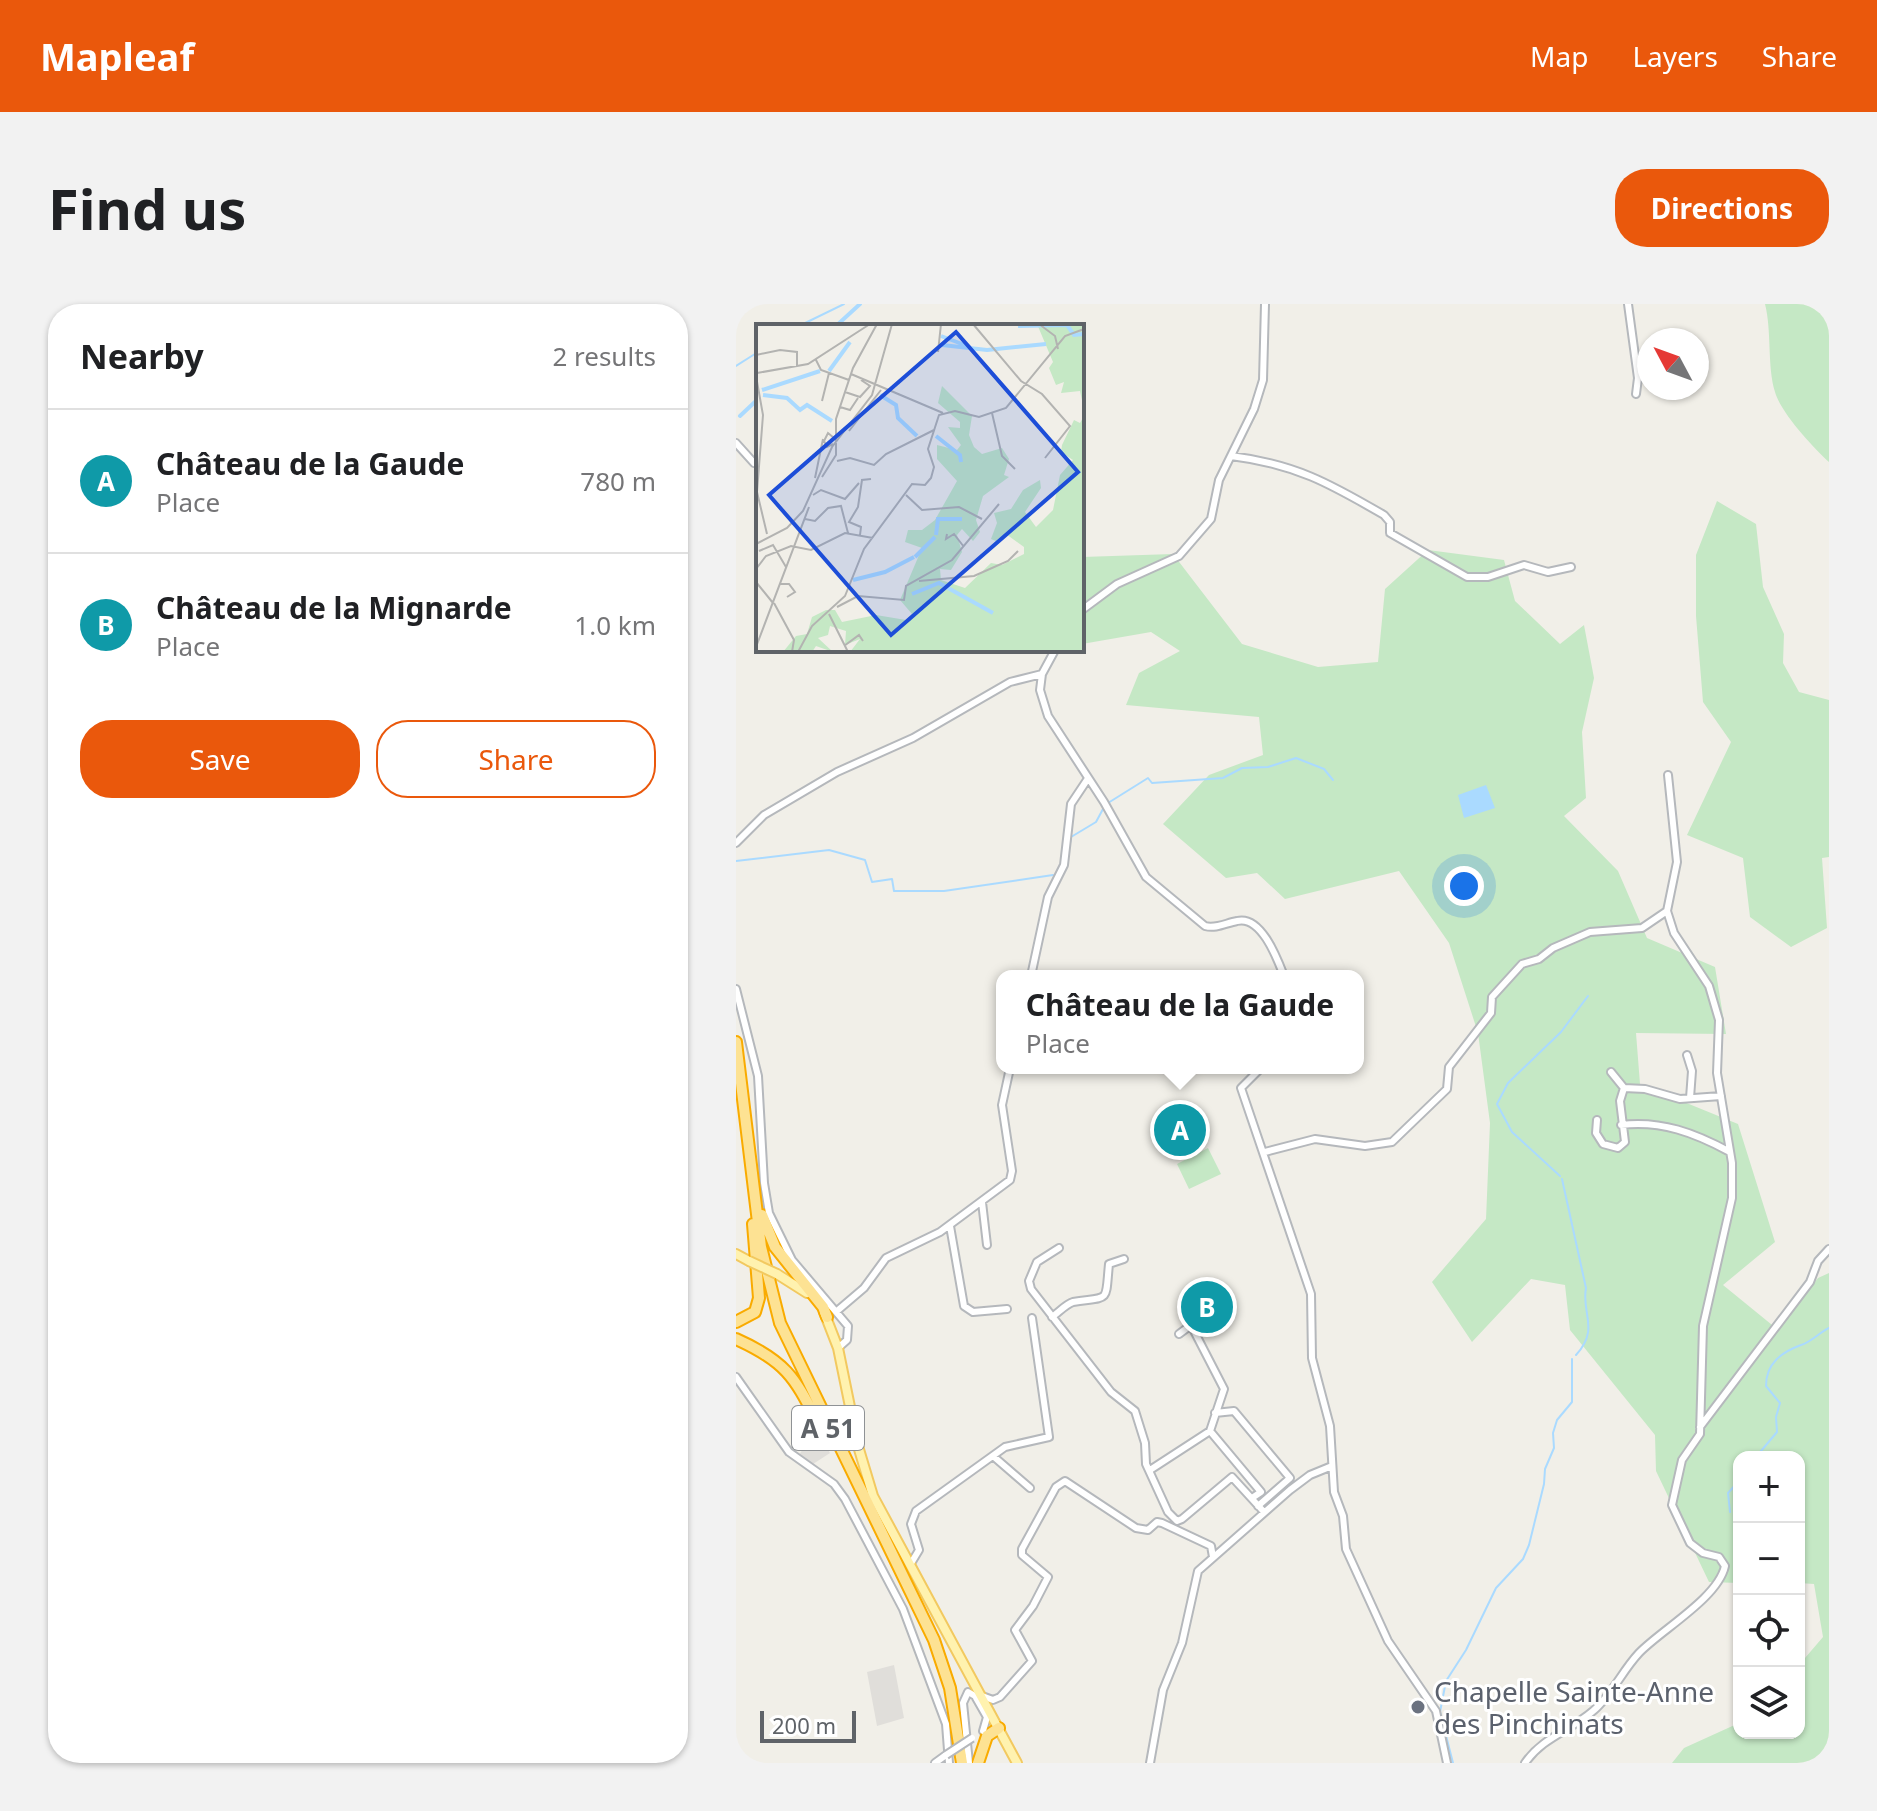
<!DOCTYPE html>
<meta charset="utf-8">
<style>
body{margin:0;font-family:"Noto Sans",sans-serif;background:#f2f2f2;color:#202124}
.controls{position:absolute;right:24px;bottom:24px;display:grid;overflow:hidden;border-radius:16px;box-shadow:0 2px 6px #0004}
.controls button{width:72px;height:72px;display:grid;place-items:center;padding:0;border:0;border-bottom:2px solid #e0e0e0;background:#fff;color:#202124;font:40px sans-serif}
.compass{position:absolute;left:901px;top:24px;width:72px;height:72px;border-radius:50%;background:#fff;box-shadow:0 2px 6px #0004;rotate:311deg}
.scale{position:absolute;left:24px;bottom:20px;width:96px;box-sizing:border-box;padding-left:8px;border:4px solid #5f6368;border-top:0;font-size:22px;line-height:28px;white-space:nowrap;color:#5f6368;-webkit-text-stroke:6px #fff;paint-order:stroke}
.you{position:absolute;left:728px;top:582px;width:28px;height:28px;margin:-20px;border:6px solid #fff;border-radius:50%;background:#1a73e8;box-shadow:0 0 0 12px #1a73e833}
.badge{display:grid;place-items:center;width:52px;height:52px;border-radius:50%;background:#ea580c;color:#fff;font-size:26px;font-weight:700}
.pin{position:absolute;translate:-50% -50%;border:4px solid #fff;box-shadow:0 2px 8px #0006}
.popup{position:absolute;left:260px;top:666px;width:368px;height:104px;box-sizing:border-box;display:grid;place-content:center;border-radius:16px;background:#fff;filter:drop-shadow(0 2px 6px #0005);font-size:26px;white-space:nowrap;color:#757577}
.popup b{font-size:30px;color:#202124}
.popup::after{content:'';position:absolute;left:50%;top:100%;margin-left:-16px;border:16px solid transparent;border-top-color:#fff}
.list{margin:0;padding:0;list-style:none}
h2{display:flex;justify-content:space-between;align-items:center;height:104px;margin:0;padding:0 32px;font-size:34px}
h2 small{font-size:26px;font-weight:400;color:#757577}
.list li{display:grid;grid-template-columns:52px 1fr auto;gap:24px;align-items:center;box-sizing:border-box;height:144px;padding:0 32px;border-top:2px solid #e0e0e0}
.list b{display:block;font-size:30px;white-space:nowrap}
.list p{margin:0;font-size:26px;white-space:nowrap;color:#757577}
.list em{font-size:26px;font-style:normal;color:#757577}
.actions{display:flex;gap:16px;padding:24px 32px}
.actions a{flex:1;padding:18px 0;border:2px solid #ea580c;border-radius:32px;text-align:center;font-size:28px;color:#ea580c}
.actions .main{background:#ea580c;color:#fff}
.icon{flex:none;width:44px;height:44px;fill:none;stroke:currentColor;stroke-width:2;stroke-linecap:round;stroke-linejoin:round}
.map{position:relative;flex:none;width:1093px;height:1459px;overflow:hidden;border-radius:32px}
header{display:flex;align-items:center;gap:48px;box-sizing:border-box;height:112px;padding:0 40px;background:#ea580c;color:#fff}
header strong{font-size:38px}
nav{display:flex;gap:44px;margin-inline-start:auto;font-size:28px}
.intro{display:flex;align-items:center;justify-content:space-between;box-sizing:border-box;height:192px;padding:0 48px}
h1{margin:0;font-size:56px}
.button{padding:20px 36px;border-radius:32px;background:#ea580c;color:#fff;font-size:28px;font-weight:700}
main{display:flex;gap:48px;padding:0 48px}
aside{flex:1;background:#fff;border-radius:32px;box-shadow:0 2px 6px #0004}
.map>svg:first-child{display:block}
</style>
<header>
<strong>Mapleaf</strong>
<nav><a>Map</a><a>Layers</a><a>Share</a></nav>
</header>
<div class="intro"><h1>Find us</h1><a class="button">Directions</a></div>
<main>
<aside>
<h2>Nearby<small>2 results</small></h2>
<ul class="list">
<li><span class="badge" style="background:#0f9aa8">A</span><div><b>Château de la Gaude</b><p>Place</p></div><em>780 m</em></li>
<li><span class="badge" style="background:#0f9aa8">B</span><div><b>Château de la Mignarde</b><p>Place</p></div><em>1.0 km</em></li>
</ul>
<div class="actions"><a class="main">Save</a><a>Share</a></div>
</aside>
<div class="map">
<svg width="1093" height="1459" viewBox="0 0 1093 1459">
<rect width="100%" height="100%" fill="#f1efe8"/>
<path fill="#e0deda" d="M83 1132 94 1149 77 1160 63 1151 73 1136Z
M158 1361 168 1414 141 1422 131 1368Z"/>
<path fill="#c5e8c5" d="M1029 0H1093V158C1077 143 1045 109 1039 88 1031 62 1036 28 1029 0Z
M981 197 1020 220 1027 283 1048 330 1047 359 1063 388 1093 396V553L1086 554 1091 624 1055 643 1014 613 1007 554 951 531 995 438 967 398 960 312V251Z
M692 246 768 256 779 297 824 340 848 321 858 374 846 428 850 494 828 512 882 567 911 634 979 663 990 730 900 729 904 780 1002 820 1039 938 987 981 1041 1025 1082 974 1093 969V1459H936L948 1444 1003 1419V1429H1063V1361L1087 1333 1078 1280 1063 1279V1153H1003V1279L973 1278 920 1167 919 1131 834 1026 829 981 795 975 736 1038 696 978 750 915 754 819 742 729 713 639 663 567 549 595 521 569 490 574 427 520 473 471 527 451 523 413 390 401 403 369 444 347 415 328 346 340V253L437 250 506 340 582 363 642 358 649 285Z
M472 844 485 870 453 885 441 860Z"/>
<path fill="#aadaff" d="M750 481 759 504 728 514 722 491Z"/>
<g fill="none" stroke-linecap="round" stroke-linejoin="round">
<path stroke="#aadaff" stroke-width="2" d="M63 22 108 0
M0 62 22 48
M372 499 412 474 416 479 487 474 506 464 532 463 560 454 588 465 597 476
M332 551 335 533 360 518 367 505
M0 557 93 546 129 556 136 578 156 575 158 587H208L317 571
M824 872 776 828 761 800 772 779 825 728 852 692
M826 875 850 984C845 1009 864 1025 840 1051
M1020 1153 1041 1128 1040 1113 1044 1099 1030 1082C1030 1059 1046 1048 1065 1041 1075 1038 1083 1029 1093 1024
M994 1208 992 1189 1003 1177
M717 1459 704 1408 710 1377 730 1346 760 1284 787 1255 793 1241 808 1180 809 1165 818 1144 817 1129 821 1116 836 1098V1055"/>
<path stroke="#aadaff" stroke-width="4" d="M100 22 124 0
M4 112 22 95"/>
<g stroke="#b5b8bc" stroke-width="10">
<path id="minor" d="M892 0 902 74 900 90
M0 139 18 159
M495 152C559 160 593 179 648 211L654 218V229L731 273H752L788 261 812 268 835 263
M346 306 381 280 443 252 475 215 483 176 518 105 527 76 529 0
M319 346 306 370 304 386 312 412 368 498 410 573 469 622C480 625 490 619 501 617 525 611 541 654 548 672
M0 539 28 511 101 468 177 434 274 378 306 370
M295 672 312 593 328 561 335 500 351 476
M0 685 22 772 28 879 33 909 56 956 112 1022 111 1036 102 1044
M951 751 956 767 954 794
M525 764 505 784 575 990 576 1054 594 1122 598 1188 607 1212 610 1245 652 1337 700 1407 711 1459
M875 768 888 784
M861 816 860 829 867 840 882 844 889 838 884 797 888 784 909 785 944 795 985 792
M885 821C925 816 959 829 994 848
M529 848 579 835 629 842 656 838 711 785 713 763 755 709 756 693 786 660 803 655 817 644 854 628 906 624 931 607
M246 898 251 941
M214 922 228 1002 237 1008 271 1005
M323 944 301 958 293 977 295 985 375 1088 399 1107 409 1139 410 1160 432 1208 441 1217 446 1215 496 1173 528 1208
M101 1007 128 984 150 954 204 928 274 876 276 867 266 801 274 764
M316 1013C322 1009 330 1000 337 998 375 992 369 1000 373 960L388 955
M443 1030 455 1021 488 1085 474 1127
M0 1073 53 1148 98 1180 109 1195 167 1305 210 1420 213 1459
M479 1109 498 1107 554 1174 522 1202
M964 1123 1074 978 1082 957 1093 945
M257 1152 294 1184
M414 1166 474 1127 525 1188 516 1194
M174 1261 183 1246 175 1220 180 1207 269 1143 313 1133 296 1014
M246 1392 257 1396 264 1393 296 1357 279 1326 297 1302 312 1273 286 1251V1245L320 1183 329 1177 400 1224 412 1226 421 1218 426 1219 475 1242 477 1253
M199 1459 210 1451
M233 1459 227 1399 232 1388 239 1392 251 1413 247 1427
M414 1459 427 1386 446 1339 462 1267 554 1186 574 1171 596 1162
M789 1459C807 1433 834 1427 857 1407 876 1391 886 1367 903 1349 925 1326 982 1294 989 1262L983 1253 967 1249 954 1239 936 1201 946 1156 964 1130 967 1022 996 894V859L981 769 983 716 973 682 938 629 931 607 941 558 932 471"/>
</g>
<g stroke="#f2c960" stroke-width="12">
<path id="major" d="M0 950 13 957
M41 970 71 989
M88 1008 102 1044 122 1142 137 1192 281 1459"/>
</g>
<g stroke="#f9ab00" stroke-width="14">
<path id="highway" d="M0 738 25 943 44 1019 198 1336 214 1384 226 1459
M26 911 39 943 87 1003 91 1013
M0 1018 19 1008 23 994 17 920
M0 1035C56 1060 60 1078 88 1130
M242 1459 251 1432 263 1424"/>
</g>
<use href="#minor" stroke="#fff" stroke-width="6"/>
<use href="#major" stroke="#fff2af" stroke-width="8"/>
<use href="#highway" stroke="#fde293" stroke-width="10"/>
<g stroke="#b5b8bc" stroke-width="10" stroke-linecap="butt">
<path id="minor-bridge" d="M210 1451 236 1434"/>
</g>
<g stroke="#f2c960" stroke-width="12" stroke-linecap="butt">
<path id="major-bridge" d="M13 957 41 970"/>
</g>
<use href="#minor-bridge" stroke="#fff" stroke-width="6"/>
<use href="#major-bridge" stroke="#fff2af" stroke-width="8"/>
</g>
<circle fill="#6b7280" stroke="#fff" stroke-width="3" cx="682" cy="1403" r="8"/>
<g text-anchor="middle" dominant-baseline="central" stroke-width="6" stroke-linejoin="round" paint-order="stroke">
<rect fill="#fff" stroke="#8f9295" stroke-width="2" x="56" y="1102" width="72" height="44" rx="6"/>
<g font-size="26" font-weight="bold" fill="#5f6368">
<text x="92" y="1124">A 51</text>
</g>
<g font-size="28" fill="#5b616d" stroke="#fff" text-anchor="start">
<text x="698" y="1387">Chapelle Sainte-Anne<tspan x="698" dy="32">des Pinchinats</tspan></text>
</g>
</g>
<g transform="translate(20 20)">
<rect width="328" height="328" fill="#f1efe8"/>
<path d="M281 0H328V86L324 67 305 69 308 58 300 61 293 44 297 38ZM186 62 216 92 213 111 218 123 226 130 246 124 253 135 248 151 253 153 227 172 220 196 224 208 217 217 206 205 201 211 206 228 195 246 184 245 185 256 209 264 235 239 246 241 268 230V223L250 210 242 218 235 215 241 199 238 189 255 185 267 166 284 156 285 164 269 188 280 203 297 186 304 151 317 136 305 128 306 121 318 96 324 99 328 92V328H94L104 315 89 321 90 307 74 302 72 311 62 314 77 328 60 322 56 328H27L40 312 51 310 56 293 70 286H79L86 298 120 291 150 296 156 290 144 276 166 224 149 218 152 206H166L179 196 201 157 181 135V121L201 126 205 121 192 103 204 104V98L182 79Z" fill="#c5e8c5"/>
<path fill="none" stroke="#aadaff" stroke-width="4" d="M262 2 311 1 318 11 328 10M185 12 214 23M186 21 231 26 290 20M73 47 94 18M6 66 64 47M7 71 31 74 44 86 51 81 76 97M124 71 140 81 142 94 161 112M180 112 204 131 205 138M180 211 182 195H206M159 233 179 213M97 256 129 248 158 233M156 270 183 259 237 289"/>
<path fill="none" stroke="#b3b3b1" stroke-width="2" d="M217 0 265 57 286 70 314 102 289 134M283 0 299 12 302 25M182 28 185 0M60 36 65 46 93 56M0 44V31L24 26 41 28V42M1 49 52 40 114 0M95 50 187 89M0 52 7 91 1 168 11 210M89 68 104 73 114 62 105 56M66 77 73 49M84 83 94 86 102 74M236 89 246 132 259 145M93 107 125 66M77 120 71 123 68 117 72 109 78 114M81 137 94 134 118 141 130 130 178 106M66 153 80 131V95L97 44 121 0M59 154 67 115M57 171 65 166 89 175 103 159M150 171 166 186 203 183 226 195M49 195 59 197 72 184 85 182 92 209M191 210 190 215 198 210 208 223M104 211 105 203 93 198 102 183 106 156 115 155M0 220 31 204 47 187 76 123 116 71 136 0M3 227 17 221 30 243M0 245 10 232 35 222 55 226 89 209 117 214M163 257 218 252 252 237 262 227M0 258 17 279M24 260H33L39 268 31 273M18 279 38 316 36 328M81 283 102 272 148 276 150 262 196 236 243 180M73 290 92 328M88 322 103 311 107 317M0 323 53 183M42 328 56 302 89 272 108 225 156 160 169 161 175 154 178 143 172 125 183 91 199 87 223 93 250 84 309 12 328 5"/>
<path fill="#1d4ed8" fill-opacity="0.15" stroke="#1d4ed8" stroke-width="4" d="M200 8 322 148 135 311 13 171Z"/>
<rect width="328" height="328" fill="none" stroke="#5f6368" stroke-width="4"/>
</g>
</svg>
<div class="controls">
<button>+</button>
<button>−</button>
<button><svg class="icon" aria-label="locate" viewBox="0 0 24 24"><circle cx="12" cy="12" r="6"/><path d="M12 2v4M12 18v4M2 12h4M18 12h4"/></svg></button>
<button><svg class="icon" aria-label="layers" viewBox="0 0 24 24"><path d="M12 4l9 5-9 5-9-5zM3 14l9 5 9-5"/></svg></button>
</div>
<svg class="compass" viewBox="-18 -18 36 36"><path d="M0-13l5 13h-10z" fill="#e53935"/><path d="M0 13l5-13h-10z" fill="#757577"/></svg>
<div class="scale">200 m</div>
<div class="you"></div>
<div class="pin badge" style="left:444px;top:826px;background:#0f9aa8">A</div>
<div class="popup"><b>Château de la Gaude</b>Place</div>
<div class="pin badge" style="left:471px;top:1003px;background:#0f9aa8">B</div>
</div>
</main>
